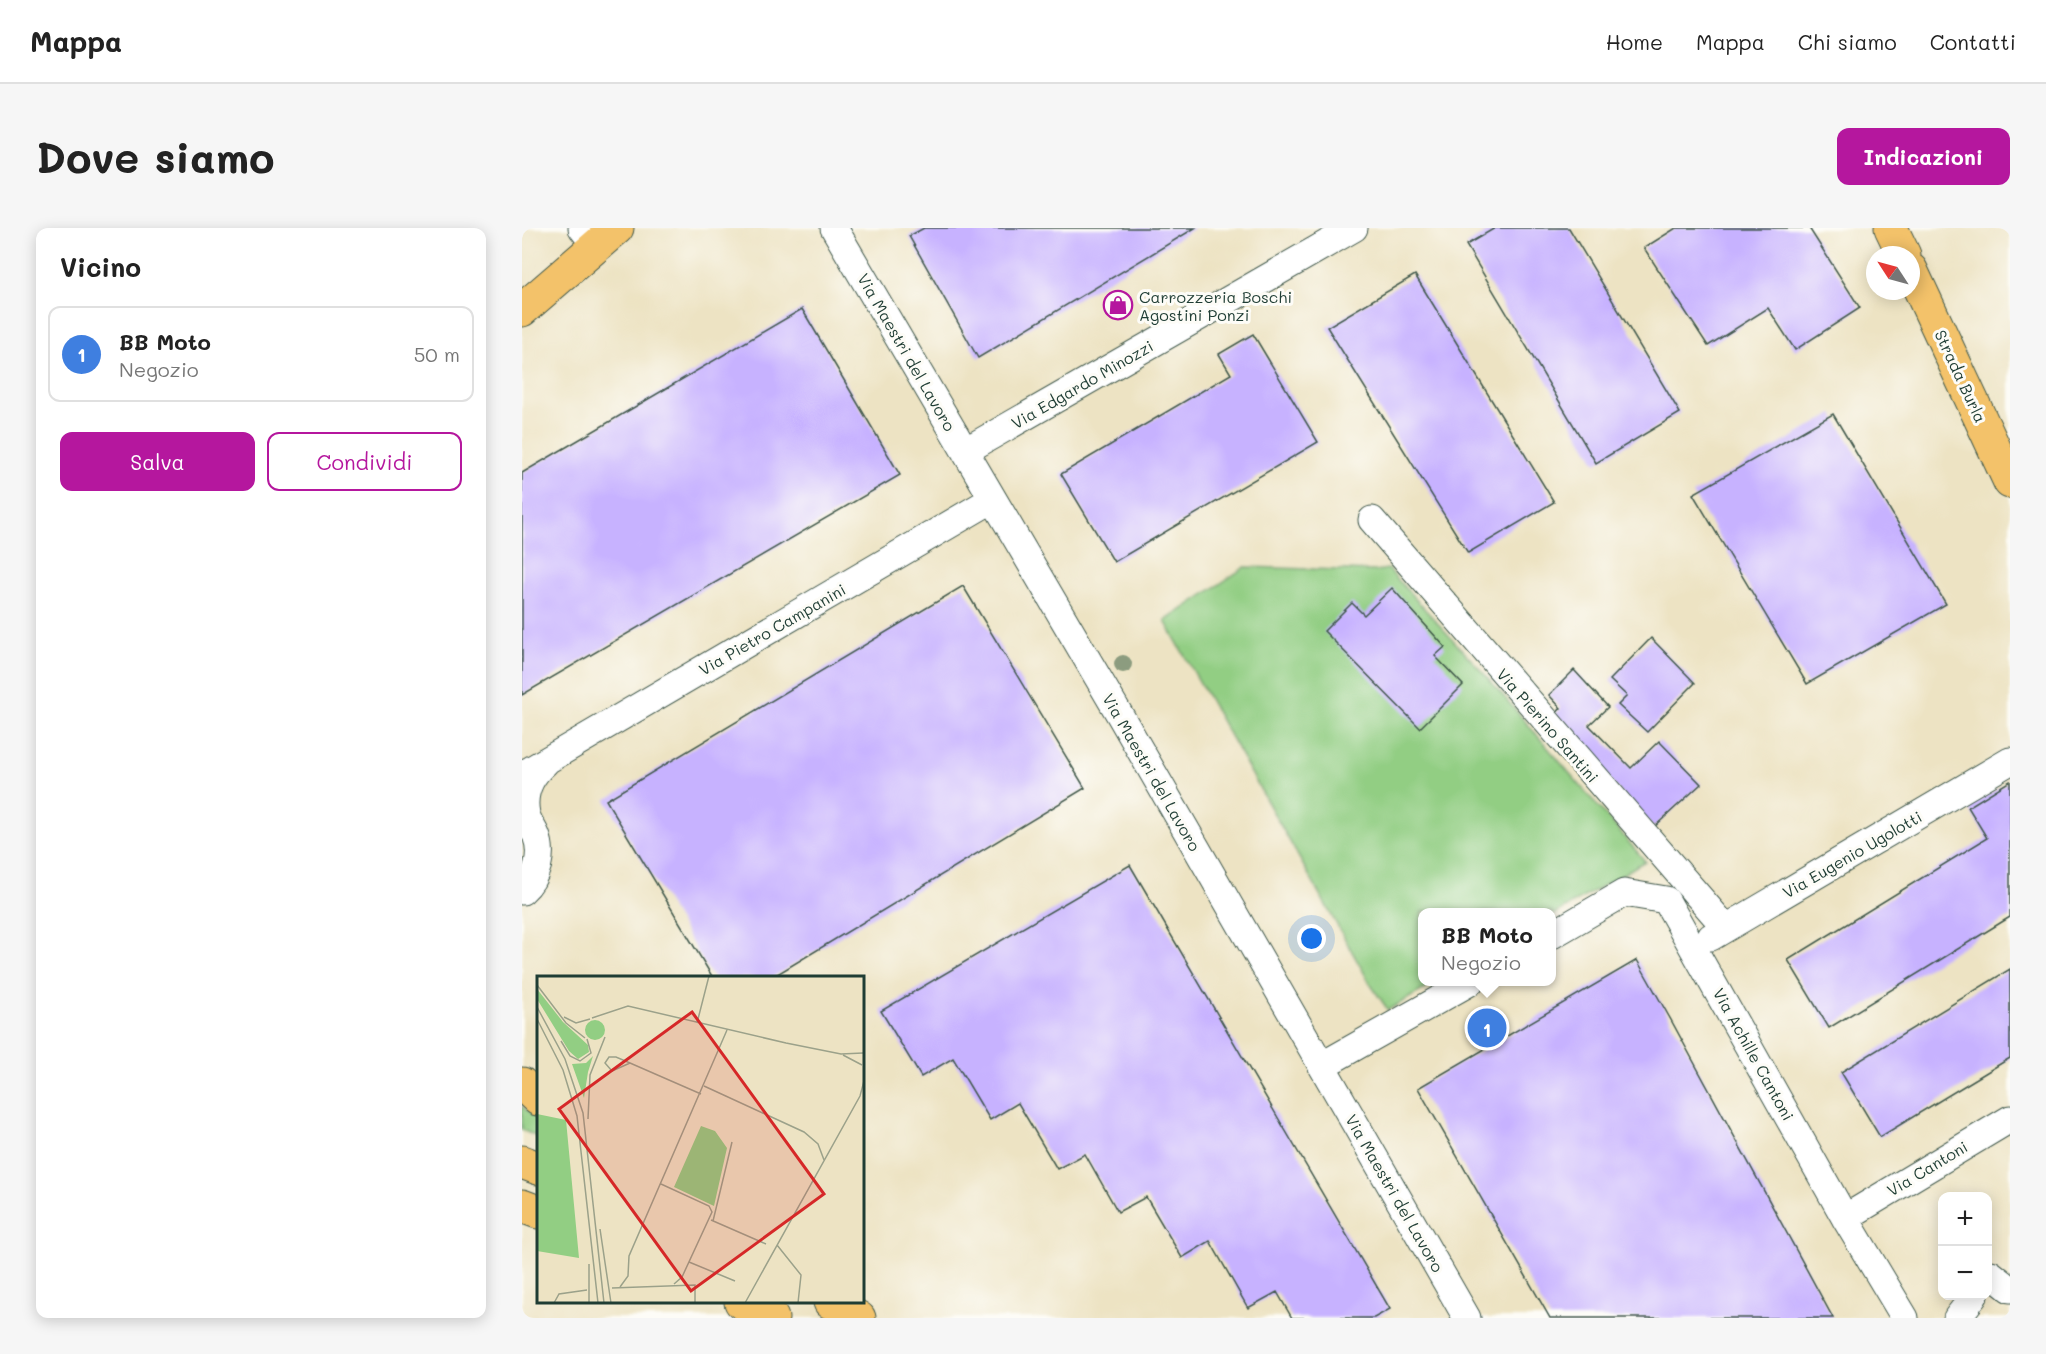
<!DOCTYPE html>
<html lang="it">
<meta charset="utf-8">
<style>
body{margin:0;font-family:Mali,sans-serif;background:#f6f6f6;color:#222}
.controls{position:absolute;right:18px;bottom:18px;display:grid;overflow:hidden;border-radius:12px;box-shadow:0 3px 15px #0003}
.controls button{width:54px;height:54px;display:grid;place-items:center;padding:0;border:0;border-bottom:2px solid #e0e0e0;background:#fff;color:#222;font:30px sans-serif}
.compass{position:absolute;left:1344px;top:18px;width:54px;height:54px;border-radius:50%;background:#fff;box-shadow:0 3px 15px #0003;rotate:306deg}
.you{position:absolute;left:790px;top:711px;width:21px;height:21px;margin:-15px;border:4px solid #fff;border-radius:50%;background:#1a73e8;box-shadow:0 0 0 9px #1a73e833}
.badge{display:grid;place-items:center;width:39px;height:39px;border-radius:50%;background:#b5179e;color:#fff;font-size:20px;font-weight:700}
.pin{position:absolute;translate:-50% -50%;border:3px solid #fff;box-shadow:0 2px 6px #0006}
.popup{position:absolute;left:896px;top:680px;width:138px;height:78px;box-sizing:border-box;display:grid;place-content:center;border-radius:12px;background:#fff;filter:drop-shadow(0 2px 4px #0005);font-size:20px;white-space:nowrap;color:#767676}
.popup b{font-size:22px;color:#222}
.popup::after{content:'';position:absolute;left:50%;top:100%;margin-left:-12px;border:12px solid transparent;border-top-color:#fff}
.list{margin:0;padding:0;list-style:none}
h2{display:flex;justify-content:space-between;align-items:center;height:78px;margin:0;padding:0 24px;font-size:26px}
h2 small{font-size:20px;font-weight:400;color:#767676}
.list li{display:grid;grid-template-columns:39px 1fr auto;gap:18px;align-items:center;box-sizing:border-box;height:96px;margin:0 12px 12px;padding:0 12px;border:2px solid #e0e0e0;border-radius:12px}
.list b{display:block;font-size:22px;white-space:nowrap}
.list p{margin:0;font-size:20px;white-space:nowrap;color:#767676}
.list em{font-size:20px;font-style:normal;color:#767676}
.actions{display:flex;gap:12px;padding:18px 24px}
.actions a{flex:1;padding:14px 0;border:2px solid #b5179e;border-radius:12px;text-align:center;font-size:21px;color:#b5179e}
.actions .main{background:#b5179e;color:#fff}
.map{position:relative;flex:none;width:1488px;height:1090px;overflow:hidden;border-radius:12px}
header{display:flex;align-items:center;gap:36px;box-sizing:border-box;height:84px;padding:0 30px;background:#fff;border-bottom:2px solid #e0e0e0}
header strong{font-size:28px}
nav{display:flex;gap:33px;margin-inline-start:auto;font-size:21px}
.intro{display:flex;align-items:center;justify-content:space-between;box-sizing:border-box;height:144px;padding:0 36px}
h1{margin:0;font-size:42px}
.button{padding:15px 27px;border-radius:12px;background:#b5179e;color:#fff;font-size:21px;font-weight:700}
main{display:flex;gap:36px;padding:0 36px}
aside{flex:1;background:#fff;border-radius:12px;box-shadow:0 3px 15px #0003}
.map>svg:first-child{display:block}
</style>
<header>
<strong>Mappa</strong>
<nav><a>Home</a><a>Mappa</a><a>Chi siamo</a><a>Contatti</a></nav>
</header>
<div class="intro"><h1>Dove siamo</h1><a class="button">Indicazioni</a></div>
<main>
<aside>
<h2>Vicino<small></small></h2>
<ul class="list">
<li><span class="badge" style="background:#3f7fe0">1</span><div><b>BB Moto</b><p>Negozio</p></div><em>50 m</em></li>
</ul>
<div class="actions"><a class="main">Salva</a><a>Condividi</a></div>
</aside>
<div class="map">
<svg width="1488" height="1090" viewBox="0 0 1488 1090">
<rect width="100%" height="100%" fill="#fdfcf7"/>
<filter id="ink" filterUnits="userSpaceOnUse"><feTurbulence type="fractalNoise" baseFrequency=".0167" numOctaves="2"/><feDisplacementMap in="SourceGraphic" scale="12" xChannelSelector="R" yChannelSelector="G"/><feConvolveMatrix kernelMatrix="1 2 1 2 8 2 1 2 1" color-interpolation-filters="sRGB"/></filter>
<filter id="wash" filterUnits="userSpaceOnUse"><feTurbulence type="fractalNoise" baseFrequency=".008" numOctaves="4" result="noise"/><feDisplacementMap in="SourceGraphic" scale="24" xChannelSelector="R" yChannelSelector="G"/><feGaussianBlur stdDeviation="1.35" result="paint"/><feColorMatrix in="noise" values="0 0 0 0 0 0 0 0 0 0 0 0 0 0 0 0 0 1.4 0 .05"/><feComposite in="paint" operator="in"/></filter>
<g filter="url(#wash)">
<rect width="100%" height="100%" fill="#ede3c3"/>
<path fill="#92ce83" stroke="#58865c" stroke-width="1.5" d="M723 339 853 343 866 341 966 450 1123 633 1030 688V684H900V754H915L866 782 849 757 643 393Z
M0 878 16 892V909L0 902Z"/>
<g id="blocks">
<path fill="#c7b2ff" d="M402 0H673L456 130 387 8Z
M973 0H1047L1158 185 1074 235 944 17Z
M1154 0H1287L1338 80 1273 122 1246 80 1186 118 1122 20Z
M893 47 1032 274 946 325 805 99Z
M280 81 378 247 0 467V245Z
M731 106 796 214 592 334 539 246 709 146 697 126Z
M1311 186 1424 376 1285 456 1171 266Z
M441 358 563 560 249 750H191L84 572Z
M870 360 923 419 913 428 941 457 898 500 802 403 830 375 842 387Z
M1129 410 1173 455 1125 504 1096 477 1105 468 1088 452Z
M1052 442 1086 479 1067 497 1109 540 1137 513 1179 556 1131 600 1030 490 1039 480 1027 467Z
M1488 553V689L1307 800 1266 732 1465 610 1446 579Z
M608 637 868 1081 852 1090H770L755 1064 726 1080 688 1013 660 1030 624 969 596 984 563 926 535 941 496 875 468 892 431 830 399 849 359 783Z
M1115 732 1149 792 1311 1090H1028L896 860Z
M1488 741V830L1358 909 1319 844Z"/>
</g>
</g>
<g filter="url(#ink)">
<use href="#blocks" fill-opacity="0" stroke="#3e5649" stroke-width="1.5"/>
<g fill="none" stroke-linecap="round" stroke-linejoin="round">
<g stroke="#3e5649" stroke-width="29">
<path id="minor" d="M60 0 74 18
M312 0 599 489 945 1090
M443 223 832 0
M850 292 1204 700
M0 547 471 271
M0 663C15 650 22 626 14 607 11 600 6 594 4 586 0 566 8 548 23 535
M1030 707 1102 665 1144 672 1323 990 1383 1090
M1189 709 1488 533
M801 837 948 754
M1323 990 1488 891
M1466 1051 1469 1046 1488 1061
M1435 1090 1452 1068"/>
</g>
<g stroke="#3e5649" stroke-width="35">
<path id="major" d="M1369 0 1382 27
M1389 42 1488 254
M0 82 95 0"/>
</g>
<g stroke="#3e5649" stroke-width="35">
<path id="highway" d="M0 856 16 871
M0 934 16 940
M0 978 16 984
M219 1074 250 1090
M308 1074 337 1090"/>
</g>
<use href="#minor" stroke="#fff" stroke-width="27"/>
<use href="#major" stroke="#f3c26a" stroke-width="33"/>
<use href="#highway" stroke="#f3c26a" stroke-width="33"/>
</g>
<circle fill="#8c9c7f" cx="601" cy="436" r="9"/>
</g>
<defs>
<g id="shop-ring" transform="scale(1.5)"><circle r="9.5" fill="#fdfcf7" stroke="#b5179e" stroke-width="1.5"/><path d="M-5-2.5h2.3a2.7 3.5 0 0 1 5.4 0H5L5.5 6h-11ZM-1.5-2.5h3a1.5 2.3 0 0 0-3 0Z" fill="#b5179e"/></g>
</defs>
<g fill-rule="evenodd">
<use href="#shop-ring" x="596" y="77"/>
</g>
<g text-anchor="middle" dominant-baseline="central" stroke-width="6" stroke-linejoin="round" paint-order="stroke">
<g font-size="16" fill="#1f3d34" stroke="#fdfcf7" text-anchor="start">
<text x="617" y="68">Carrozzeria Boschi<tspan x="617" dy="18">Agostini Ponzi</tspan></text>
</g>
<g font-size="16" fill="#1f3d34" stroke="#fdfcf7">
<text transform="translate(385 124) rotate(60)">Via Maestri del Lavoro</text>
<text transform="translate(1439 148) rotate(65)">Strada Burla</text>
<text transform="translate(560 156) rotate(-30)">Via Edgardo Minozzi</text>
<text transform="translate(250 401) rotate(-30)">Via Pietro Campanini</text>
<text transform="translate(1026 497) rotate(49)">Via Pierino Santini</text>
<text transform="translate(630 544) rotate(60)">Via Maestri del Lavoro</text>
<text transform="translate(1330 626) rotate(-30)">Via Eugenio Ugolotti</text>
<text transform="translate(1232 826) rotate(61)">Via Achille Cantoni</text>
<text transform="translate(1405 940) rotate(-31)">Via Cantoni</text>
<text transform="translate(873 965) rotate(60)">Via Maestri del Lavoro</text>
</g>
</g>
<g transform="translate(15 748)">
<rect width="327" height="327" fill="#ede3c3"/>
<path d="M0 13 26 46 51 69 52 76 41 83 32 75 0 23ZM48 54a10 10 0 1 1 20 0a10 10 0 1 1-20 0ZM56 80 51 96 47 122 35 88 49 87ZM0 138 29 144 42 282 0 275ZM164 150 178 155 190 172 177 230 137 211Z" fill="#92ce83"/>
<path fill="none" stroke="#9ba18a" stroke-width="1.5" d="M0 9 29 47 48 62M0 31 28 83 46 137 67 327M27 41 39 47 53 43M55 42 91 30 249 67 304 78 326 77M0 43 26 94 40 140 61 327M160 47 172 0M24 65 33 80 43 85 54 77 50 63M306 79 325 89M93 87 75 95 68 87 72 81H79L93 87 164 118M167 110 267 156 281 168 287 184M51 143 53 99 68 61M124 208 172 230 175 236 145 301 137 308M174 244 229 268M176 245 195 166M63 253 74 327M240 269 264 299 261 327M152 286 198 305M52 288V327M83 311 91 300 92 280 190 54M75 312 158 309V327M17 327 22 318 50 314M208 327 323 120 327 105"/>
<path fill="#d62828" fill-opacity="0.15" stroke="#d62828" stroke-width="3" d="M155 36 287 218 154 315 22 133Z"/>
<rect width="327" height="327" fill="none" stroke="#1f3d34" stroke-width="3"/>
</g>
</svg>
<div class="controls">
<button>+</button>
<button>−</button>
</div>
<svg class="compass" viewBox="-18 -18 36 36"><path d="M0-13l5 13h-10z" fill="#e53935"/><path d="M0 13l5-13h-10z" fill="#767676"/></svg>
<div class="you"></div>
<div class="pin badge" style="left:965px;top:800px;background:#3f7fe0">1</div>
<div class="popup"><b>BB Moto</b>Negozio</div>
</div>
</main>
